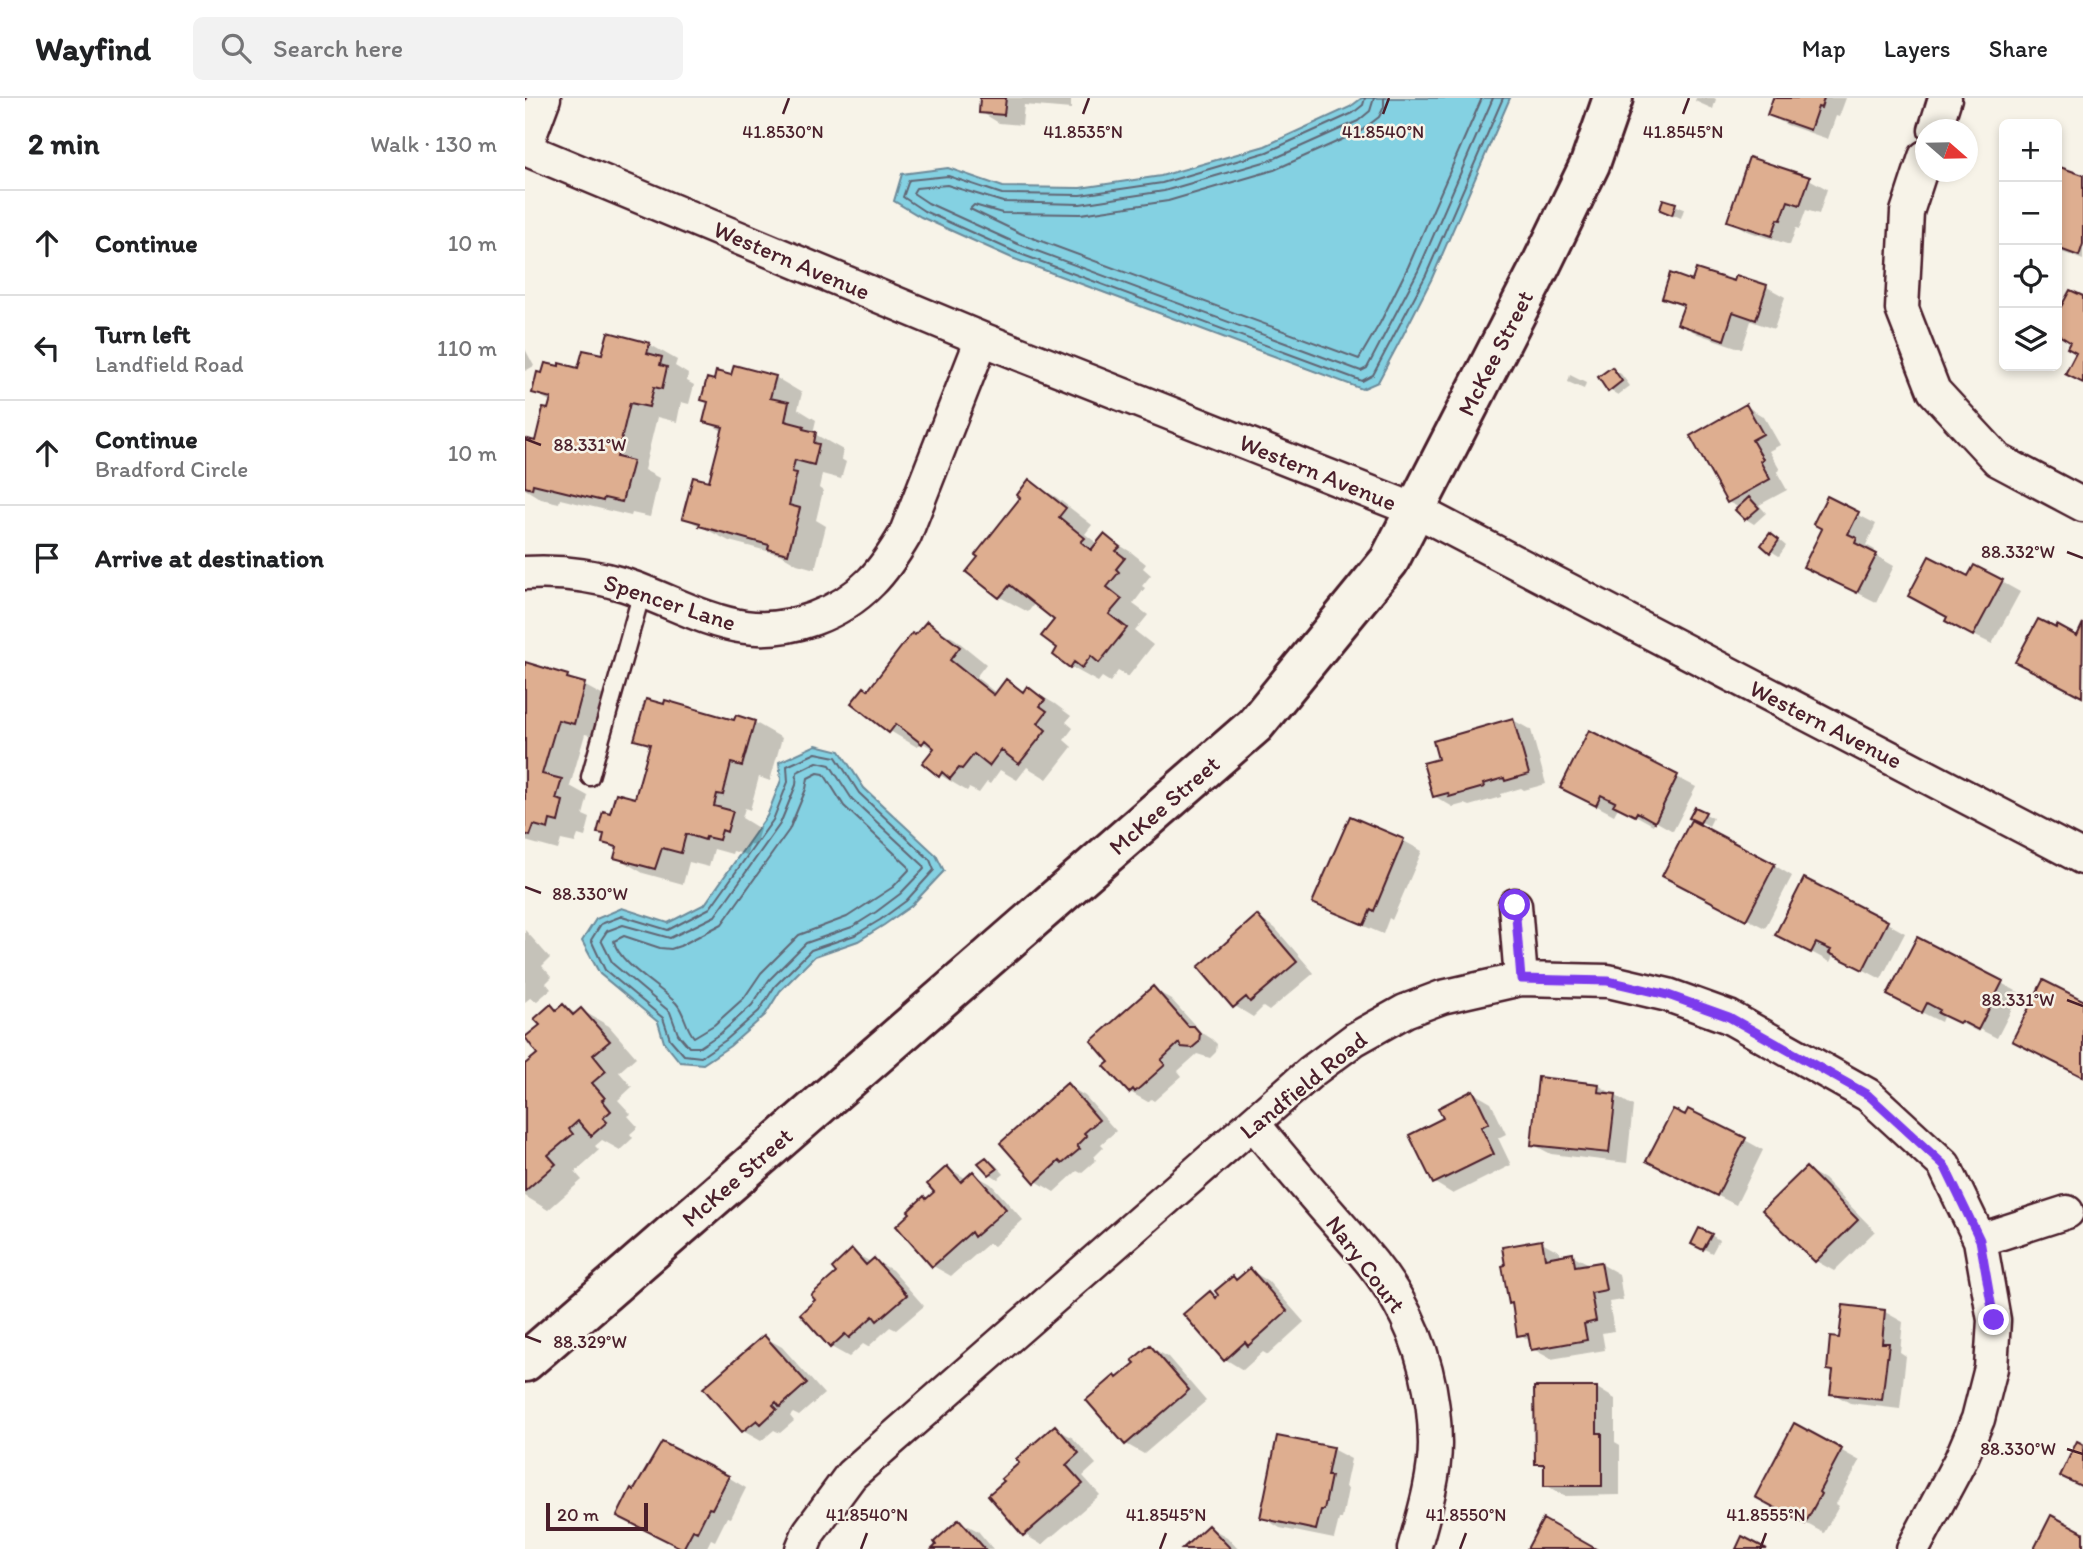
<!DOCTYPE html>
<meta charset="utf-8">
<style>
body{margin:0;font-family:Itim,sans-serif;background:#f2f2f2;color:#202124}
.controls{position:absolute;right:21px;top:21px;display:grid;overflow:hidden;border-radius:10px;box-shadow:0 4px 10px #0003}
.controls button{width:63px;height:63px;display:grid;place-items:center;padding:0;border:0;border-bottom:2px solid #e0e0e0;background:#fff;color:#202124;font:35px sans-serif}
.compass{position:absolute;left:1390px;top:21px;width:63px;height:63px;border-radius:50%;background:#fff;box-shadow:0 4px 10px #0003;rotate:110deg}
.scale{position:absolute;left:21px;bottom:18px;width:102px;box-sizing:border-box;padding-left:7px;border:4px solid #4a1f2b;border-top:0;font-size:19px;line-height:24px;white-space:nowrap;color:#4a1f2b;-webkit-text-stroke:5px #f7f3e8;paint-order:stroke}
.stop{position:absolute;width:21px;height:21px;margin:-16px;border:5px solid #7c3aed;border-radius:50%;background:#fff}
.stop.end{background:#7c3aed;border-color:#fff;box-shadow:0 2px 7px #0008}
.list{margin:0;padding:0;list-style:none}
h2{display:flex;justify-content:space-between;align-items:center;height:91px;margin:0;padding:0 28px;font-size:30px}
h2 small{font-size:23px;font-weight:400;color:#757577}
.list li{display:grid;grid-template-columns:46px 1fr auto;gap:21px;align-items:center;box-sizing:border-box;height:105px;padding:0 28px;border-top:2px solid #e0e0e0}
.list b{display:block;font-size:26px;white-space:nowrap}
.list p{margin:0;font-size:23px;white-space:nowrap;color:#757577}
.list em{font-size:23px;font-style:normal;color:#757577}
.icon{flex:none;width:38px;height:38px;fill:none;stroke:currentColor;stroke-width:2;stroke-linecap:round;stroke-linejoin:round}
.map{position:relative;flex:none;width:1558px;height:1451px;overflow:hidden}
header{display:flex;align-items:center;gap:42px;box-sizing:border-box;height:98px;padding:0 35px;background:#fff;border-bottom:2px solid #e0e0e0}
header strong{font-size:33px}
nav{display:flex;gap:38px;margin-inline-start:auto;font-size:24px}
.search{width:490px;height:63px;background:#f2f2f2;display:flex;align-items:center;gap:18px;box-sizing:border-box;padding:0 24px;border-radius:10px;color:#757577;font-size:26px}
main{display:flex}
aside{flex:1;background:#fff}
.map>svg:first-child{display:block}
</style>
<header>
<strong>Wayfind</strong>
<div class="search"><svg class="icon" aria-label="search" viewBox="0 0 24 24"><circle cx="10" cy="10" r="6"/><path d="M15 15l6 6"/></svg>Search here</div>
<nav><a>Map</a><a>Layers</a><a>Share</a></nav>
</header>
<main>
<aside>
<h2>2 min<small>Walk · 130 m</small></h2>
<ul class="list">
<li><svg class="icon" aria-label="ahead" viewBox="0 0 24 24"><path d="M12 20V5M6 11l6-6 6 6"/></svg><div><b>Continue</b></div><em>10 m</em></li>
<li><svg class="icon" aria-label="left" viewBox="0 0 24 24"><path d="M17 20v-9H6M10 6l-5 5 5 5"/></svg><div><b>Turn left</b><p>Landfield Road</p></div><em>110 m</em></li>
<li><svg class="icon" aria-label="ahead" viewBox="0 0 24 24"><path d="M12 20V5M6 11l6-6 6 6"/></svg><div><b>Continue</b><p>Bradford Circle</p></div><em>10 m</em></li>
<li><svg class="icon" aria-label="arrive" viewBox="0 0 24 24"><path d="M6 21V4h12l-3 4 3 4H6"/></svg><div><b>Arrive at destination</b></div></li>
</ul>
</aside>
<div class="map">
<svg width="1558" height="1451" viewBox="0 0 1558 1451">
<rect width="100%" height="100%" fill="#f7f3e8"/>
<filter id="ink" filterUnits="userSpaceOnUse"><feTurbulence type="fractalNoise" baseFrequency=".0143" numOctaves="2"/><feDisplacementMap in="SourceGraphic" scale="14" xChannelSelector="R" yChannelSelector="G"/><feConvolveMatrix kernelMatrix="1 2 1 2 8 2 1 2 1" color-interpolation-filters="sRGB"/></filter>
<g filter="url(#ink)">
<path fill="#84d1e2" stroke="#6d8a99" stroke-width="2" d="M837 0H985L907 180 878 237 853 284 837 291 487 160 396 119 369 103 377 76 423 70 478 89 555 90 636 78 740 48 825 9Z
M291 647 315 653 339 690 411 757 419 773 386 808 359 827 333 843 290 858 255 893 240 917 205 948 178 966 155 964 139 944 133 924 75 876 57 843 71 821 97 810 143 825 180 806 242 718 256 682 254 664Z"/>
<path fill="#0003" d="M457 0H546V11L499 7 497 27 474 25 456 14Z
M1171 0H1189L1191 1 1188 11 1170 3Z
M1250 0H1321L1314 19 1311 18 1303 41 1262 27 1244 17Z
M1532 70 1558 79V162L1532 152Z
M1284 81 1302 91 1294 116 1281 112 1274 131 1271 130 1265 147 1222 133 1204 122Z
M1150 107 1159 111 1156 120 1137 112Z
M1212 179 1242 189 1260 199 1249 231 1226 223 1217 251 1173 236 1155 226 1160 210 1139 199 1168 185 1210 186Z
M124 246 152 262 150 268 163 276 162 283 169 287 164 306 156 304 152 324 132 319 119 372 134 380 125 419 107 415 106 418 35 401 34 405 16 401 0 391V342L11 345 26 304 9 294 78 258Z
M0 251 9 268 0 273Z
M1087 271 1096 276 1105 288 1093 297 1084 292Z
M1045 277 1061 285 1059 291 1043 284Z
M207 279H250L277 295 273 311 291 322 288 335 318 352 316 361 321 364 316 381 297 376 294 390 298 393 291 422 301 428 290 471 272 466 257 457 204 443 159 420 185 385 199 334 180 323 190 285Z
M1221 308 1239 319 1255 347 1244 353 1255 372 1252 374 1262 392 1234 407 1241 415 1229 426 1221 421 1215 410 1203 404Z
M504 384 531 399 567 427 560 436 573 446 579 438 606 454 621 466 618 470 626 477 617 488 620 490 608 506 623 517 610 533 628 547 603 579 593 573 585 584 577 579 573 584 546 569 535 550 531 521 510 505 503 514 475 499 443 473 497 400Z
M1303 401 1351 426 1341 447 1350 452 1348 456 1369 468 1351 504 1299 478V431Z
M1254 442 1261 448 1254 458 1246 453Z
M1443 481 1477 484 1495 494 1467 546 1440 533Z
M402 525 430 541 461 566 451 579 472 596 481 583 500 594 503 590 530 606 546 618 541 624 548 630 539 642 547 649 522 681 502 669 492 682 475 672 465 686 462 684 454 695 444 690 442 693 415 677 410 652 396 644 392 649 365 633 343 594Z
M1558 529V599L1510 573 1553 540Z
M0 566 42 578 86 602 76 640 60 636 45 688 63 698 58 717 65 720 60 739 53 737 50 745 36 742 33 752 0 743Z
M988 622 1006 632 1021 686 999 692 996 690 976 696V699L944 708 939 706 928 709 909 698 916 662Z
M211 624H229L257 640 245 683 234 679 225 712 220 710 217 720 235 731 230 748 224 746 222 757 208 753 207 756 189 751 184 769 164 764 158 786 118 775 91 759 93 752 79 744 81 737 74 734 86 717 111 703 126 649 111 641Z
M1064 634 1171 689 1148 733 1130 723 1128 727 1094 708 1089 717 1055 699Z
M1171 711 1188 720 1184 728 1167 719Z
M826 720 879 743 897 753 867 822 864 820 858 836 808 815 790 804Z
M1249 767 1267 778 1240 830 1157 788Z
M732 819 750 830 789 875 744 913 738 909 728 919 710 908Z
M1362 825 1380 835 1356 881 1309 856 1305 864 1271 846Z
M0 832 25 860 17 868 27 879 21 885 26 891 12 903 5 900 0 904Z
M1393 841 1495 895 1472 940 1454 931 1453 934 1419 916 1416 924 1382 907Z
M628 891 646 901 676 934 687 941 692 946 691 954 685 960 672 956 653 973 657 978 629 1003 626 1001 623 1004 605 994Z
M26 908 33 912 38 908 52 916 56 912 84 928 111 959 94 974 107 989 93 1002 106 1016 103 1018 113 1029 105 1036 108 1040 95 1052 77 1042 70 1048 74 1052 50 1074 57 1082 23 1112 0 1098V969L14 956 17 927Z
M542 987 560 998 591 1033 576 1046 579 1049 569 1059 571 1062 556 1075 552 1073 529 1094 511 1083Z
M1073 987 1108 1008 1102 1065 1026 1056 1007 1046Z
M947 994 966 1005 981 1036 973 1040 986 1067 928 1096 910 1085 886 1038 921 1021Z
M1220 1042 1238 1052 1211 1107 1142 1072Z
M461 1061 470 1066 479 1076 473 1081 465 1076Z
M423 1070 442 1081 448 1076 466 1086 498 1122 469 1148 464 1145 426 1178 408 1168 403 1102 412 1095Z
M1281 1071 1299 1081 1350 1133 1309 1173 1291 1163Z
M1186 1137 1194 1142 1187 1155 1168 1145Z
M1017 1144 1035 1154 1036 1159 1047 1157 1066 1167 1076 1166 1094 1176 1098 1202 1084 1204 1089 1233 1077 1235 1080 1252 1026 1261 1008 1251 1007 1244 994 1236 989 1207 985 1205Z
M327 1154 346 1164 349 1162 367 1172 399 1208 371 1232 365 1229 343 1249 338 1246 324 1259 306 1249 293 1202Z
M725 1172 743 1183 779 1224 743 1257 738 1254 718 1272 700 1261 685 1195 693 1200 708 1180 713 1183Z
M1360 1214 1378 1224 1375 1254 1381 1258 1375 1311 1325 1305 1307 1295 1309 1274 1304 1271 1316 1242Z
M239 1239 257 1249 299 1296 274 1318 268 1315 265 1318 269 1323 255 1335 249 1332 236 1343 218 1333Z
M625 1249 643 1259 681 1303 619 1356 601 1346 594 1281 612 1265Z
M1072 1290 1090 1301V1344L1095 1347V1397L1039 1398 1021 1387V1370L1012 1365Z
M1270 1327 1335 1363 1311 1406 1314 1408 1299 1435 1250 1409Z
M530 1330 548 1340 571 1366 558 1378 575 1397 517 1447 499 1436Z
M807 1351 826 1361 820 1389 823 1391 817 1421H814L809 1441 755 1430 737 1419Z
M203 1379 221 1390 206 1420 202 1419 190 1443 186 1441 181 1451H160L112 1427 110 1394Z
M434 1423 453 1433 468 1451H410Z
M684 1429 702 1439 713 1451H660Z"/>
<g fill="none" stroke-linecap="round" stroke-linejoin="round">
<path stroke="#616674" stroke-width="2" d="M840 0 838 7 828 15 742 54 637 85 555 97 477 96 423 78 384 82 378 99 399 113 490 154 837 283 848 277 901 177 978 0
M849 0 845 13 833 23 746 62 639 93 555 106 478 104 422 87 391 90 388 95 403 105 493 146 836 273 842 270 893 173 968 0
M859 0V9L854 19 836 33 749 72 643 103 556 116 477 115 449 107 445 111 497 136 834 261 855 225 883 169 957 0
M291 655 311 659 334 695 405 762 409 772 381 803 355 822 330 837 286 852 250 888 234 913 201 942 176 959 159 957 145 941 138 920 80 872 66 842 76 826 97 818 143 832 185 810 248 722 263 684 262 668Z
M292 664 305 667 327 701 398 767 399 771 375 796 351 814 327 829 281 845 244 882 227 907 196 935 175 949H164L153 936 145 914 88 866 76 842 82 833 98 827 145 840 190 818 255 726 271 687 272 674Z
M293 675 299 676 319 708 383 768 384 772 368 789 322 819 274 837 236 875 219 900 189 927 169 939C160 929 160 915 151 905 134 888 93 865 89 843L99 838 135 850 146 851 155 848 197 826 264 732 281 691 283 680Z"/>
</g>
<path fill="#deae90" stroke="#4a1f2b" stroke-width="2" d="M455 0H481L479 17 454 15Z
M1248 0H1299L1296 10 1293 9 1285 32 1242 17Z
M1224 59 1285 79 1275 107 1263 103 1256 122 1253 121 1247 138 1202 123Z
M1532 68 1558 77V146L1554 158 1532 150Z
M1138 101 1151 105 1147 117 1135 112Z
M1171 171 1209 183 1211 177 1242 187 1231 222 1208 214 1199 242 1152 226 1159 207 1137 200 1145 175 1167 183Z
M1545 192 1558 198V285L1540 276 1551 255 1542 250 1545 244 1532 236V216Z
M83 234 125 245 122 255 137 259 135 267 142 269 137 291 129 289 124 309 105 305 92 359 108 363 97 404 79 400 78 403 8 386 7 391 0 389V340L10 343 18 310 23 311 26 300 7 295 12 274 17 275 20 265 34 268V265L53 270 58 252 77 256Z
M209 267 251 278 245 300 264 304 260 323 279 328 278 331 291 334 289 345 294 346 289 367 270 362 267 374 272 375 264 407 275 410 263 456 243 451 244 447 174 428 175 425 157 420 168 379 184 383 198 329 178 324 183 304 176 302 182 280 189 282 191 273 206 277Z
M1087 269 1097 283 1083 294 1073 279Z
M1221 306 1238 336 1227 342 1238 361 1235 363 1245 381 1202 405 1165 338Z
M504 381 541 410 534 419 560 440 556 444 566 452 579 436 595 449 591 453 600 460 591 471 594 474 582 489 597 501 584 516 602 530 574 565 566 558 557 570 549 564 545 570 528 557 532 550 516 538 529 522 485 487 474 500 441 474 453 459 450 457 495 400 492 397Z
M1302 398 1334 414 1323 436 1332 440 1330 445 1352 456 1332 495 1278 469 1297 431 1288 426Z
M1224 399 1234 410 1220 422 1210 412Z
M1245 435 1254 442 1245 455 1236 447Z
M1404 458 1443 478 1449 467 1478 482 1448 538 1420 523 1422 519 1383 498Z
M1513 521 1531 530 1532 527 1552 538 1558 525 1557 599 1490 564Z
M402 523 435 549 425 562 469 597 481 581 498 594 502 588 520 602 515 608 522 613 513 625 521 632 494 666 476 652 464 668 449 656 437 671 434 670 425 681 417 674 414 679 397 665 409 650 400 642 397 646 371 626 364 635 326 605 339 589 343 592 387 535 390 537Z
M0 564 43 577 42 580 60 585 49 626 33 622 17 676 37 681 31 701 38 703 33 724 25 722 23 731 9 727 5 738 0 736Z
M121 601 139 606 140 602 209 622 211 617 230 623 217 668 206 665 198 697 192 696 189 708 208 713 202 734 197 732 194 742 181 739 180 742 161 736 156 755 137 750 130 771 89 760 92 749 77 745 79 736 72 735 78 713 85 715 91 695 110 700 125 646 109 642Z
M988 620 1004 676 980 683 979 680 958 686 959 689 924 699 923 695 908 699 898 665 913 661 908 643Z
M1064 632 1153 677 1130 724 1112 714 1110 718 1088 707 1090 704 1076 697 1071 708 1035 690Z
M1170 709 1181 714 1175 725 1164 720Z
M825 718 879 741 849 813 846 811 839 827 787 805Z
M1166 722 1250 766 1221 822 1137 778Z
M1279 780 1363 823 1338 872 1304 855 1306 852 1291 845 1286 855 1250 837Z
M732 817 772 864 725 904 721 899 708 910 673 869Z
M1392 839 1478 883 1453 932 1436 923 1434 925 1413 915 1415 912 1402 905 1397 915 1362 897Z
M1518 882 1558 902V979L1487 943Z
M628 888 663 928H669L675 935 674 944 667 950 656 949 654 945 636 962 640 967 610 994 608 991 604 995 579 968 584 964 566 943Z
M26 906 31 912 38 906 48 917 56 910 85 943 68 957 81 973 67 985 80 1000 77 1002 86 1013 78 1020 82 1024 66 1038 53 1023 44 1031 48 1036 23 1057 31 1066 0 1093V966L12 956 0 939 15 927 9 921Z
M1013 979 1074 986 1073 994 1091 996 1084 1055 1006 1047Z
M542 985 574 1022 559 1035 562 1038 552 1048 555 1051 537 1066 534 1063 510 1085 475 1045Z
M948 992 964 1025 956 1029 969 1056 908 1086 884 1037 918 1020 913 1010Z
M1148 1011 1160 1017 1163 1011 1221 1040 1192 1098 1121 1063Z
M461 1059 472 1071 464 1077 453 1065Z
M422 1068 436 1084 448 1073 481 1111 449 1139 446 1134 407 1169 371 1128 385 1115 383 1113 399 1098 401 1101 409 1094 402 1086Z
M1281 1069 1333 1122 1290 1164 1237 1112Z
M1174 1130 1187 1136 1178 1152 1166 1146Z
M1017 1142 1020 1160 1048 1155 1050 1168 1076 1164 1081 1192 1066 1195 1071 1223 1059 1226 1062 1242 1006 1252 1003 1236 992 1238 987 1205 984 1206 977 1168 980 1167 977 1149Z
M327 1151 341 1167 349 1160 382 1197 352 1223 348 1218 324 1240 320 1236 305 1250 275 1216 290 1202 286 1197 311 1175 307 1170Z
M725 1170 762 1213 723 1248 720 1244 699 1263 658 1216 685 1193 691 1200 693 1197 690 1193 708 1178 711 1182Z
M1318 1207 1360 1212 1357 1245H1364L1357 1302 1305 1296 1308 1273 1302 1272 1305 1239 1314 1240Z
M239 1237 282 1285 255 1309 251 1304 248 1307 252 1311 236 1326 232 1322 217 1334 178 1290Z
M625 1247 664 1292 600 1347 561 1302 590 1277 592 1280 610 1265 607 1262Z
M1009 1289H1072V1335H1077V1388H1019V1366H1010Z
M1269 1325 1317 1351 1294 1394 1296 1396 1280 1426 1230 1399Z
M530 1327 554 1355 541 1367 558 1386 498 1438 463 1397 479 1383 476 1381 494 1365 491 1361Z
M752 1338 808 1349 802 1378H806L799 1412H796L791 1432 735 1420Z
M1552 1343 1558 1346V1389L1535 1378Z
M137 1344 204 1378 187 1411 184 1410 172 1434 168 1432 158 1451 92 1418 106 1390 109 1392Z
M1526 1417 1558 1434V1451H1509Z
M434 1421 460 1451H407L411 1447 409 1444Z
M1018 1421 1071 1451H1002Z
M683 1427 706 1451H657Z
M1217 1438 1242 1451H1211Z"/>
<g fill="none" stroke-linecap="round" stroke-linejoin="round">
<g stroke="#4a1f2b" stroke-width="21">
<path id="service" d="M65 679 117 494"/>
</g>
<g stroke="#4a1f2b" stroke-width="37">
<path id="minor" d="M1410 32 1420 0
M0 51 457 241 890 412 1558 760
M0 51 19 0
M1400 59 1382 114 1377 211 1409 293 1473 362 1558 407
M0 475C33 473 68 477 100 487 140 500 178 523 220 529 265 535 315 516 346 484 360 470 370 454 380 437L457 241
M990 807 996 881
M728 1025C755 1059 783 1091 811 1123 833 1148 857 1174 873 1203 898 1246 910 1297 910 1346 910 1380 898 1418 889 1451
M1455 1142 1542 1114
M277 1451 284 1434 326 1377 787 973 830 941 880 913 917 899 996 881 1083 883 1143 897 1204 919 1343 997 1419 1067 1455 1142 1469 1222 1466 1270 1453 1321 1436 1361 1388 1451"/>
</g>
<g stroke="#4a1f2b" stroke-width="44">
<path id="tertiary" d="M0 1264 730 627 864 463 1017 165 1065 66 1088 0"/>
</g>
<use href="#service" stroke="#f7f3e8" stroke-width="16"/>
<use href="#minor" stroke="#f7f3e8" stroke-width="32"/>
<use href="#tertiary" stroke="#f7f3e8" stroke-width="38"/>
</g>
</g>
<g fill="none" stroke-linecap="round" stroke-linejoin="round" filter="url(#ink)">
<path stroke="#7c3aed" stroke-width="9" d="M990 807 996 881 1083 883 1143 897 1204 919 1343 997 1419 1067 1455 1142 1469 1222"/>
</g>
<path fill="none" stroke="#4a1f2b" stroke-width="2.5" d="M258 16 264 0M558 16 564 0M858 16 864 0M1158 16 1164 0M0 341 16 347M1542 454 1558 460M0 789 16 795M1542 902 1558 908M0 1238 16 1244M1542 1351 1558 1356M336 1451 342 1435M635 1451 641 1435M935 1451 941 1435M1235 1451 1241 1435"/>
<g text-anchor="middle" dominant-baseline="central" stroke-width="5" stroke-linejoin="round" paint-order="stroke">
<g font-size="24" fill="#4a1f2b" stroke="#f7f3e8">
<text transform="translate(267 162) rotate(23)">Western Avenue</text>
<text transform="translate(970 255) rotate(-63)">McKee Street</text>
<text transform="translate(793 374) rotate(22)">Western Avenue</text>
<text transform="translate(145 504) rotate(18)">Spencer Lane</text>
<text transform="translate(1301 626) rotate(27)">Western Avenue</text>
<text transform="translate(639 707) rotate(-41)">McKee Street</text>
<text transform="translate(778 987) rotate(-39)">Landfield Road</text>
<text transform="translate(212 1079) rotate(-41)">McKee Street</text>
<text transform="translate(841 1166) rotate(53)">Nary Court</text>
</g>
</g>
<g font-size="18" text-anchor="middle" fill="#4a1f2b" stroke="#f7f3e8" stroke-width="5" stroke-linejoin="round" paint-order="stroke">
<text x="258" y="40">41.8530°N</text>
<text x="558" y="40">41.8535°N</text>
<text x="858" y="40">41.8540°N</text>
<text x="1158" y="40">41.8545°N</text>
<text x="65" y="353">88.331°W</text>
<text x="1493" y="460">88.332°W</text>
<text x="65" y="802">88.330°W</text>
<text x="1493" y="908">88.331°W</text>
<text x="65" y="1250">88.329°W</text>
<text x="1493" y="1357">88.330°W</text>
<text x="342" y="1423">41.8540°N</text>
<text x="641" y="1423">41.8545°N</text>
<text x="941" y="1423">41.8550°N</text>
<text x="1241" y="1423">41.8555°N</text>
</g>
</svg>
<div class="controls">
<button>+</button>
<button>−</button>
<button><svg class="icon" aria-label="locate" viewBox="0 0 24 24"><circle cx="12" cy="12" r="6"/><path d="M12 2v4M12 18v4M2 12h4M18 12h4"/></svg></button>
<button><svg class="icon" aria-label="layers" viewBox="0 0 24 24"><path d="M12 4l9 5-9 5-9-5zM3 14l9 5 9-5"/></svg></button>
</div>
<svg class="compass" viewBox="-18 -18 36 36"><path d="M0-13l5 13h-10z" fill="#e53935"/><path d="M0 13l5-13h-10z" fill="#757577"/></svg>
<div class="scale">20 m</div>
<div class="stop" style="left:990px;top:807px"></div>
<div class="stop end" style="left:1469px;top:1222px"></div>
</div>
</main>
